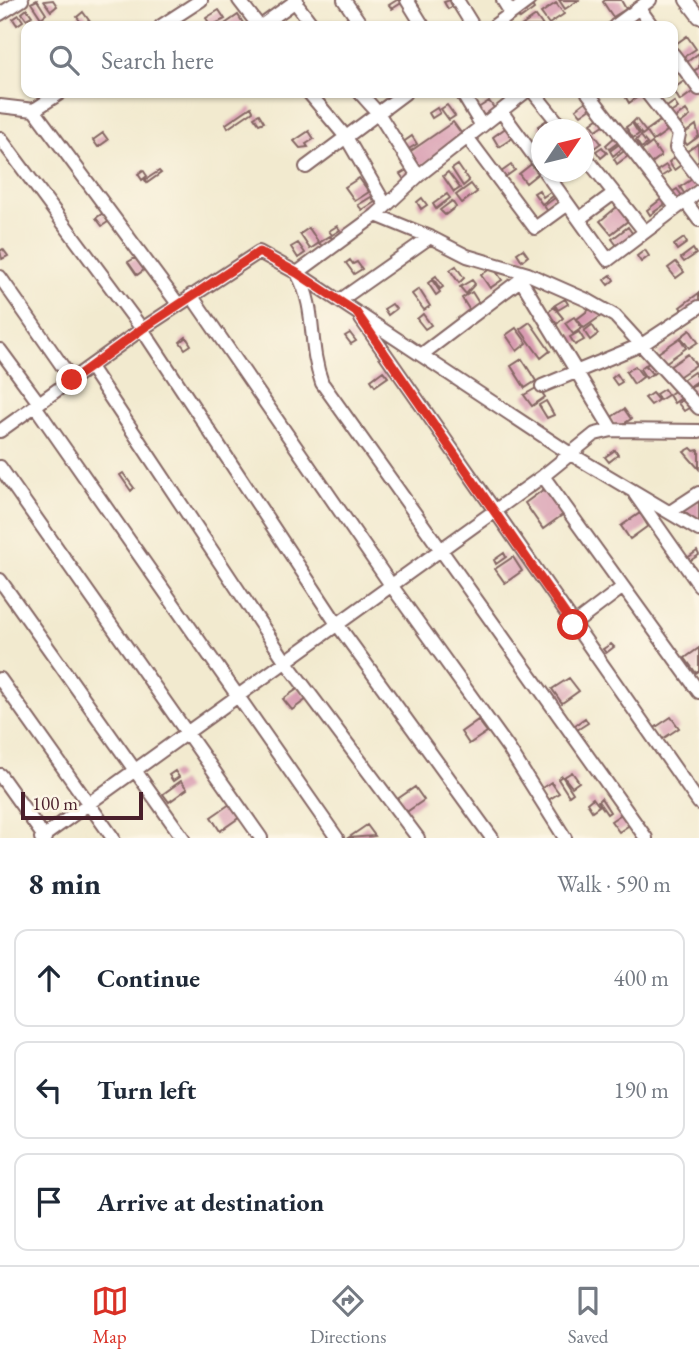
<!DOCTYPE html>
<meta charset="utf-8">
<style>
body{margin:0;font-family:"EB Garamond",serif;background:#f6f6f7;color:#1f2937}
.compass{position:absolute;left:531px;top:119px;width:63px;height:63px;border-radius:50%;background:#fff;box-shadow:0 2px 5px #0004;rotate:55deg}
.scale{position:absolute;left:21px;bottom:18px;width:122px;box-sizing:border-box;padding-left:7px;border:4px solid #4a1f2b;border-top:0;font-size:19px;line-height:24px;white-space:nowrap;color:#4a1f2b;-webkit-text-stroke:5px #fcf5e5;paint-order:stroke}
.stop{position:absolute;width:21px;height:21px;margin:-16px;border:5px solid #d93025;border-radius:50%;background:#fff}
.stop.end{background:#d93025;border-color:#fff;box-shadow:0 2px 7px #0008}
.list{margin:0;padding:0;list-style:none}
h2{display:flex;justify-content:space-between;align-items:center;height:91px;margin:0;padding:0 28px;font-size:30px}
h2 small{font-size:23px;font-weight:400;color:#747a83}
.list li{display:grid;grid-template-columns:46px 1fr auto;gap:21px;align-items:center;box-sizing:border-box;height:98px;margin:0 14px 14px;padding:0 14px;border:2px solid #e0e1e3;border-radius:14px}
.list b{display:block;font-size:26px;white-space:nowrap}
.list em{font-size:23px;font-style:normal;color:#747a83}
.icon{flex:none;width:38px;height:38px;fill:none;stroke:currentColor;stroke-width:2;stroke-linecap:round;stroke-linejoin:round}
.map{position:relative;flex:none;width:699px;height:838px;overflow:hidden}
.search{position:absolute;background:#fff;box-shadow:0 2px 5px #0004;left:21px;right:21px;top:21px;height:77px;display:flex;align-items:center;gap:18px;box-sizing:border-box;padding:0 24px;border-radius:14px;color:#747a83;font-size:26px}
.sheet{height:427px;background:#fff}
nav{display:flex;justify-content:space-around;align-items:center;box-sizing:border-box;height:98px;border-top:2px solid #e0e1e3;background:#fff;font-size:19px;color:#747a83}
nav a{display:grid;justify-items:center;gap:4px}
nav .on{color:#d93025}
.map>svg:first-child{display:block}
</style>
<div class="map">
<svg width="699" height="838" viewBox="0 0 699 838">
<rect width="100%" height="100%" fill="#fcf5e5"/>
<filter id="ink" filterUnits="userSpaceOnUse"><feTurbulence type="fractalNoise" baseFrequency=".0143" numOctaves="2"/><feDisplacementMap in="SourceGraphic" scale="14" xChannelSelector="R" yChannelSelector="G"/><feConvolveMatrix kernelMatrix="1 2 1 2 8 2 1 2 1" color-interpolation-filters="sRGB"/></filter>
<filter id="wash" filterUnits="userSpaceOnUse"><feTurbulence type="fractalNoise" baseFrequency=".00686" numOctaves="4" result="noise"/><feDisplacementMap in="SourceGraphic" scale="28" xChannelSelector="R" yChannelSelector="G"/><feGaussianBlur stdDeviation="1.57" result="paint"/><feColorMatrix in="noise" values="0 0 0 0 0 0 0 0 0 0 0 0 0 0 0 0 0 1.4 0 .05"/><feComposite in="paint" operator="in"/></filter>
<g filter="url(#wash)">
<rect width="100%" height="100%" fill="#f2eacf"/>
<g id="blocks">
<path fill="#d89bb1" d="M37 0 46 14 41 18 31 3Z
M53 0 57 6 51 11 44 1Z
M397 0H406L392 9 389 5Z
M450 0 453 6 448 9 444 2Z
M559 0H579L565 9Z
M605 0H621L626 9 613 17 603 2Z
M530 2 534 9 520 19 515 12Z
M556 3 564 14 549 24 541 13Z
M27 9 32 16 26 19 22 13Z
M219 10 225 19 211 26 206 18Z
M83 12 93 26H84L77 17Z
M19 15 23 21 17 25 13 19Z
M238 15 243 23 238 26H222Z
M536 16 543 26H521Z
M687 36 696 49 679 60 673 46Z
M699 53V68L693 71 687 62Z
M687 79 695 90 680 101 673 89Z
M630 93 639 96 629 103 625 96Z
M590 98 595 105 581 115 576 109Z
M489 101 497 112 482 121 475 110Z
M674 102 678 108 667 115 664 109Z
M447 105 455 116 449 120 441 109Z
M251 107 253 111 228 128 226 124Z
M437 108 440 113 432 118 429 113Z
M686 110 690 116 678 125 674 119Z
M259 114 264 122 259 124 254 117Z
M602 115 607 123 596 130 591 123Z
M550 118 558 130H540L538 126Z
M636 119 646 132 642 135 633 122Z
M660 121 667 131 653 141 646 131Z
M453 122 464 137 418 168 408 153Z
M632 123 639 134 633 138 626 127Z
M696 125 699 136 687 145 681 136Z
M588 126 601 143 587 153 584 148V130Z
M507 127 514 137 499 147 493 137Z
M309 131 314 139 306 144 308 147 300 148 294 141Z
M103 133 108 140 98 147 93 140Z
M412 136 417 144 407 150 402 143Z
M616 136 620 141 609 149 606 145Z
M641 136 647 144 641 148 636 140Z
M621 143 624 147 613 156 610 151Z
M652 143 661 156 649 165 640 152Z
M698 144 699 160 695 163 686 152Z
M602 147 607 153 601 158 596 151Z
M628 148 632 153 617 164 614 159Z
M675 157 681 165 674 170 669 162Z
M534 162 541 171 526 183 519 174Z
M458 165 469 181 463 186 452 169Z
M511 165 515 170 501 180 497 175Z
M666 165 670 171 659 178 655 172Z
M143 170 147 176 142 180 138 174Z
M407 170 412 177 405 181 400 174Z
M159 171 161 173 147 183 145 180Z
M448 172 460 188 454 192 443 176Z
M554 172H570L555 181 551 174Z
M359 178 369 192 355 201 345 187Z
M694 178 699 185 686 196 680 187Z
M471 184 477 192 462 203 456 195Z
M677 189 685 200 677 205 669 194Z
M539 190 543 197 553 190 556 194 542 204 534 193Z
M447 194 450 198 436 209 433 204Z
M559 195 565 203 550 214 544 206Z
M371 197 375 202 362 210 358 205Z
M664 197 668 202 650 215 647 210Z
M422 198 427 205 421 209 417 202Z
M452 201 456 207 445 215 440 210Z
M618 206 629 220 611 234 600 221Z
M103 213 108 222 102 226 96 218Z
M337 226 340 230 332 235 329 231Z
M628 227 634 236 618 247 612 239Z
M309 228 319 243 310 249 300 234Z
M330 236 333 239 322 246 319 243Z
M684 238 687 243 677 250 674 245Z
M298 243 305 253 298 258 291 247Z
M3 249 8 256 2 259 0 251Z
M523 249 528 256 522 261 517 253Z
M693 249 696 254 684 262 681 258Z
M645 250 649 256 641 262 637 256Z
M135 258 144 270 137 275 128 262Z
M350 260 353 264 357 262 362 269 354 274 346 263Z
M676 262 684 272 676 278 668 268Z
M456 266 464 278 459 283 450 270Z
M493 267 502 280 490 288 481 275Z
M611 275 614 280 608 285 604 280Z
M436 276 443 287 440 289 433 278Z
M432 280 440 292 436 295 428 283Z
M472 280 475 284 466 294 460 287Z
M419 289 430 306 424 310 412 294Z
M472 292 482 308 472 314 462 298Z
M699 293V305L686 315 680 307Z
M565 299 568 304 558 310 555 305Z
M392 304 396 309 388 315 384 309Z
M594 306 604 314 584 328 577 319Z
M554 307 563 318 557 324 547 313Z
M423 314 431 325 425 329 417 319Z
M574 317 582 328 573 334 565 323Z
M530 322 550 351 541 358 520 329Z
M592 325 598 334 590 340 584 331Z
M516 328 527 343 517 351 506 335Z
M690 330 698 342 689 348 681 337Z
M579 332 584 340 575 345 570 337Z
M350 333 356 341 351 344 345 336Z
M186 337 191 345 185 349 180 342Z
M680 338 686 348 665 363 658 353Z
M688 354 696 365 677 378 669 367Z
M522 359 536 381 525 388 511 366Z
M654 359 661 368 653 374 646 365Z
M645 365 652 374 646 378 640 369Z
M635 366 643 377 634 384 626 372Z
M383 371 388 377 375 386 371 380Z
M694 372 699 380 686 389 681 381Z
M617 374 622 382 617 385 612 378Z
M699 382V397L695 400 688 390Z
M538 387 545 397 532 406 524 395Z
M664 389 668 395 660 400 656 394Z
M677 389 683 397 674 403 669 395Z
M652 393 658 400 651 405 645 398Z
M687 397 692 406 684 411 678 403Z
M546 401 554 415 547 418 539 405Z
M624 409 631 419 617 428 610 418Z
M691 448 694 451 699 450V469L684 452Z
M615 450 618 455 609 462 605 457Z
M123 473 134 488 131 491 120 475Z
M547 487 565 513 543 529 525 503Z
M697 501 699 503V523L683 511Z
M640 513 648 526 630 539 621 526Z
M697 551 699 555 688 562 686 559Z
M504 553 506 557 496 564 494 560Z
M513 557 522 571 505 583 495 569Z
M611 644 614 647 606 653 603 649Z
M699 648V671L696 673 685 658Z
M569 678 579 691 562 703 552 689Z
M299 688 307 699 292 710 283 699Z
M671 717 679 728 661 740 653 729Z
M585 718 588 723 577 730 574 726Z
M478 720 487 732 469 744 461 732Z
M175 771 179 777 173 781 169 775Z
M572 772 579 782 572 787 564 777Z
M562 776 573 793 569 796 558 779Z
M181 781 187 789 169 802 163 794Z
M551 782 559 793 547 801 539 790Z
M415 787 424 800 405 813 396 800Z
M593 798 599 806 592 811 587 803Z
M601 798 610 812 607 814 598 801Z
M230 804 240 817 220 831 211 817Z
M623 813 631 824 619 832 611 821Z
M367 825 375 836 348 838Z"/>
</g>
</g>
<g filter="url(#ink)">
<use href="#blocks" fill-opacity="0" stroke="#856664" stroke-width="2"/>
<g fill="none" stroke-linecap="round" stroke-linejoin="round">
<g stroke="#856664" stroke-width="16">
<path id="minor" d="M239 0 259 26
M344 0 362 26
M407 0 423 26
M457 0 473 26
M503 0 511 13
M686 0 699 17
M295 2 313 26
M639 8 652 26
M0 14 22 0
M161 26 201 0
M261 26 297 0
M494 26 529 0
M615 26 650 0
M673 54 699 89
M309 93 346 137 385 204
M360 93 378 113 418 176
M462 93 482 126
M524 93 418 176 376 215 297 273C318 311 307 342 322 383L646 838
M534 93 564 130
M588 93 676 207
M647 93 679 134 676 148 699 178
M0 106 34 110 178 304
M34 110 60 93
M501 111 542 167
M467 137 535 228 568 204
M0 138 142 329 337 624 492 838
M584 155 645 232
M306 167 405 93
M545 172 608 260 699 191
M685 201 699 220
M376 215 430 237 467 256 528 274
M579 219 614 193
M0 277 72 380
M521 280 612 430
M191 295 391 585 509 749 565 838
M339 301 430 237
M361 319 699 803
M0 350 39 403
M421 355 528 274 587 300 615 316 699 408
M90 367 286 662 418 838
M542 386 643 344 699 307
M35 406 337 838
M0 431 142 329 259 252 297 273 569 453 699 530
M0 467 261 838
M543 476 699 692
M635 494 699 585
M670 512 699 493
M0 580 183 838
M573 625 623 587
M0 679 113 838
M0 775 45 838
M41 838 543 476 595 434 612 430 699 431"/>
</g>
<use href="#minor" stroke="#fff" stroke-width="12"/>
</g>
</g>
<g fill="none" stroke-linecap="round" stroke-linejoin="round" filter="url(#ink)">
<path stroke="#d93025" stroke-width="9" d="M72 380 142 329 259 252 297 273 356 312 573 625"/>
</g>
</svg>
<svg class="compass" viewBox="-18 -18 36 36"><path d="M0-13l5 13h-10z" fill="#e53935"/><path d="M0 13l5-13h-10z" fill="#747a83"/></svg>
<div class="scale">100 m</div>
<div class="stop" style="left:573px;top:625px"></div>
<div class="stop end" style="left:72px;top:380px"></div>
<div class="search"><svg class="icon" aria-label="search" viewBox="0 0 24 24"><circle cx="10" cy="10" r="6"/><path d="M15 15l6 6"/></svg>Search here</div>
</div>
<section class="sheet">
<h2>8 min<small>Walk · 590 m</small></h2>
<ul class="list">
<li><svg class="icon" aria-label="ahead" viewBox="0 0 24 24"><path d="M12 20V5M6 11l6-6 6 6"/></svg><div><b>Continue</b></div><em>400 m</em></li>
<li><svg class="icon" aria-label="left" viewBox="0 0 24 24"><path d="M17 20v-9H6M10 6l-5 5 5 5"/></svg><div><b>Turn left</b></div><em>190 m</em></li>
<li><svg class="icon" aria-label="arrive" viewBox="0 0 24 24"><path d="M6 21V4h12l-3 4 3 4H6"/></svg><div><b>Arrive at destination</b></div></li>
</ul>
</section>
<nav>
<a class="on"><svg class="icon" aria-label="map" viewBox="0 0 24 24"><path d="M3 6l6-2 6 2 6-2v14l-6 2-6-2-6 2zM9 4v14M15 6v14"/></svg>Map</a>
<a><svg class="icon" aria-label="directions" viewBox="0 0 24 24"><path d="M12 3l9 9-9 9-9-9zM9 14v-3h6M13 9l2 2-2 2"/></svg>Directions</a>
<a><svg class="icon" aria-label="saved" viewBox="0 0 24 24"><path d="M7 4h10v16l-5-4-5 4z"/></svg>Saved</a>
</nav>
